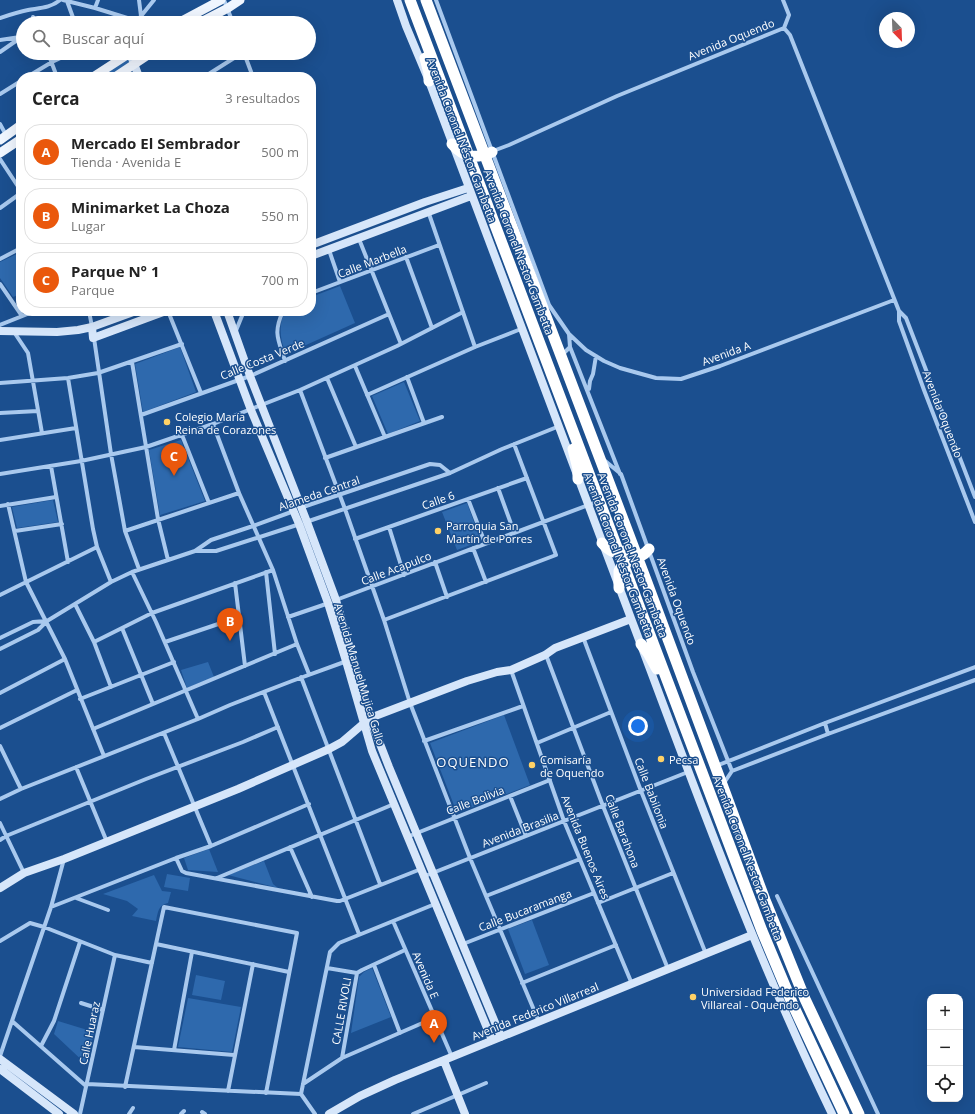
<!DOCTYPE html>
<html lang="es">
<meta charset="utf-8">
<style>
body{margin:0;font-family:"Open Sans",sans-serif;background:#f2f2f2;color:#222}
.controls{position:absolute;right:12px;bottom:12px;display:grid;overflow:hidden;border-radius:8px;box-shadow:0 4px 16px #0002}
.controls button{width:36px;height:36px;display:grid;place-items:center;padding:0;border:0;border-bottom:1px solid #e0e0e0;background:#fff;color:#222;font:20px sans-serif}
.compass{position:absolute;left:879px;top:12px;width:36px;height:36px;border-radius:50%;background:#fff;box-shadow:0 4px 16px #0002;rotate:157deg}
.you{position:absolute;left:638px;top:726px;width:14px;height:14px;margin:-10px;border:3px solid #fff;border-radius:50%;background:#1a73e8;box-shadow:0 0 0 6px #1a73e833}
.badge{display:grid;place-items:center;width:26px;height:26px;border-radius:50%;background:#ea580c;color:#fff;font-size:13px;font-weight:700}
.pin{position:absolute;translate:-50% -33px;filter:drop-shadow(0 1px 2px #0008)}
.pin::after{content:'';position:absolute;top:21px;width:14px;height:12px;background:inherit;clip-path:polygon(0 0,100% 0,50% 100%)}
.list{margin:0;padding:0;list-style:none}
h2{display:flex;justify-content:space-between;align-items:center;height:52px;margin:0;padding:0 16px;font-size:17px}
h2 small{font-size:13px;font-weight:400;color:#767676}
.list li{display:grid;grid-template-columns:26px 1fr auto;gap:12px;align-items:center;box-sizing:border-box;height:56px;margin:0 8px 8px;padding:0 8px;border:1px solid #e0e0e0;border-radius:16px}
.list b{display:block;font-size:15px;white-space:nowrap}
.list p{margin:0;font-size:13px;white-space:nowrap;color:#767676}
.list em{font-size:13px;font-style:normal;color:#767676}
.icon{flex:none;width:22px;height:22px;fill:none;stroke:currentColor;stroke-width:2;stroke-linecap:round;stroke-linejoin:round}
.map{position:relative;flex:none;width:975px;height:1114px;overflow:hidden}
.search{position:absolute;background:#fff;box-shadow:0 4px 16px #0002;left:16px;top:16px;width:300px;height:44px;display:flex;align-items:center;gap:10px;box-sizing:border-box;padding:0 14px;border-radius:22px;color:#767676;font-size:15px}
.panel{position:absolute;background:#fff;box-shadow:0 4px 16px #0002;left:16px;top:72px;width:300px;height:244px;border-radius:16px}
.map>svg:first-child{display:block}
</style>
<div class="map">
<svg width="975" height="1114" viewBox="0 0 975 1114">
<rect width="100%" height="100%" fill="#1b4f8f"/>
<path fill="#2e69ad" d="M137 53H146L109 77H100Z
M21 252V294L13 297 0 278V262Z
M340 286 355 323 286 354C280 339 278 326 285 311H311V297Z
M180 347 196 392 143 412 135 364Z
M404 382 420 421 388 434 372 396Z
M181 440 205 501 160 515 149 450Z
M53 500 58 522 17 528 12 507Z
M467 503 481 541 457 550 442 512Z
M208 662 214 677 187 688 181 670Z
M504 715 530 785 457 813 430 743Z
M209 849 218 872 188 870 184 858Z
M264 861 273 884 278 888 228 875Z
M167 874 190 878 188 891 164 887Z
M154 875 162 891 171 892 168 903C158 905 158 912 156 921L132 916 138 909 127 901 103 894Z
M532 920 549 965 525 974 508 929Z
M372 968 391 1017 351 1033 359 977 364 972Z
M196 975 225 981 221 1000 192 995Z
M188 998 241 1007 232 1052 178 1047Z
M58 1021 94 1032 87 1065 54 1034Z"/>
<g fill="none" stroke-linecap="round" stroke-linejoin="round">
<path stroke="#a9c9ee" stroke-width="4" d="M63 0 95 8 137 21
M139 0 141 16
M224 0 233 23
M436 0 549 305 569 334 586 350 604 361 620 368 656 378 681 379 720 366 894 300
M783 0 789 15 784 28
M67 1 75 23
M95 8 98 0
M33 17 35 23
M0 18C9 15 18 12 28 10 39 8 51 8 60 0
M133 23 137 21 154 0
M784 28 790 35 899 311V321L924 390 975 522
M0 40 20 37
M0 52 23 36
M48 53 57 77
M244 53 253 77
M27 77 52 62 71 53
M204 77 242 53
M0 94 21 81
M0 124 6 135
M493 151 509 145 617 96 784 28
M0 159 21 191
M0 208 21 193
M428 211 475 347
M311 232 315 243
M359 239 401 344
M329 250 340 282
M406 257 432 328
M0 259 21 248
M0 284 22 316
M311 293 439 245
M89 311 92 327
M168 311 201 393
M283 311C273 333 278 339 285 361
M899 311 906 318 975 497
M0 325 35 311
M14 332 28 353 42 433
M235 333 244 311
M94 338 111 454 125 531 139 569
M570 347 620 474
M561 354 565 352 570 347 569 334
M132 362 158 519 168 560
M355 366 385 437
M407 377 424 423
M68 378 93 529 97 547 111 582
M327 378 356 447
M0 383 68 378 98 373 182 344
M589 389 590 381 593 374 596 356
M300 390 345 509 384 620 410 703 470 858 539 1022
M367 395 475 347 521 329
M0 413 38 411
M141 415 250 376 389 314
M213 424 239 493 273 570 297 644 309 674
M182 435 209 503
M0 440 76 428
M325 458 442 417
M604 460 621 474 693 672 732 771
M51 466 68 562
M0 474 81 461 146 447 213 424 300 390 397 346 463 312
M498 488 514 532
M468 499 485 543
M8 504 26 582 65 659 104 756
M0 506 56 497
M300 508 430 464 440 465 450 473
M306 522 450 473 502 449 557 427
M389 527 404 575
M15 531 62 524
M125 531 239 493
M355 539 527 478
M473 548 486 582
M195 551H216L300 524
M435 562 447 597
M132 572 156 622 198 719
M266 572 275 654
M235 583 245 666
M0 595 97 547
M336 600 599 501
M75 604 94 642 111 687
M288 617 329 603
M384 620 556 555 514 444
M122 628 153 704
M583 637 641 791 706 954
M0 638 33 622 46 621
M94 642 152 613 273 570
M165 642 239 617
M0 649 38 630 47 621 111 582 132 572 195 551 211 540 253 526 294 511
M546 655 603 806 668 969
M511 670 564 821 632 984
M301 677 380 884
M264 692 359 934
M0 693 65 659
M80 699 174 662
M825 723 828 734
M0 728 77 690
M93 729 297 644
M164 733 211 846
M424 741 523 706
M537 743 611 712
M0 746 21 789
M716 766 825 723 975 667
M76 767 107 842
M724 783 732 771 828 734 975 680
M510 796 526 836
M0 799 21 789 198 719 230 705 292 681 347 661
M0 823 24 873
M407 837 550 780
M0 840 6 836 146 779 243 742 278 727
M290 847 312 897
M176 858 182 871 186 873 337 901H340L421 869
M425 876 688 772
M217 878 394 804
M486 896 580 859
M777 896 878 1114
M76 898 108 910
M598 903 673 873
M51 907 176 858 211 846 309 804
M393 921 452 1057
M0 941 30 923 44 927 115 955 152 963
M156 944 289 972
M463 944 594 893
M374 965 400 1033
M327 968 357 973
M522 983 616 945
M81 1003 103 1010
M12 1021 86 1086
M41 1046 54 1021 80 942
M134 1047 234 1055
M174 1050 192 952
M0 1056 51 907 64 859
M342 1058 357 973 362 970 405 950
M87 1084 301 1094
M303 1084 342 1058 434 1018
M125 1087 164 907 297 933 266 1093
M228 1091 253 964
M202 1112 205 1114
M80 1114 115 955
M129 1114 133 1108
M181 1114 184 1111
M315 1114 301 1094 330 952 339 943 435 904
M413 1114 486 1083"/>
<path stroke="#d6e6fa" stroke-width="8" d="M397 0 406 26 429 81C499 269 570 457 641 645 700 803 758 961 832 1114
M130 53 139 77
M311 245 425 202 468 188
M311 256 471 196
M214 311 251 410 299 524 328 603 346 661 372 751 492 1040
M227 311 250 376 307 522 336 600 370 718 389 767 501 1037
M92 327 93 338 166 311
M0 331 57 332 78 330 92 327 136 311
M0 888 24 873 64 859 238 789 329 749 342 742 370 718 467 681 497 672 511 670 545 655 555 648 631 619
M0 1059 74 1114
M444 1061 465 1114
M0 1069 59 1114
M329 1114 360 1096 395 1080 752 935"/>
<path stroke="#f0f6ff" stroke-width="9" d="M178 23 221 0
M199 23 228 8 240 0
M93 77 130 53
M115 77 151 53
M0 140 21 125
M0 153 21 139"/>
<path stroke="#fff" stroke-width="11" d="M410 0 762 931 793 1005 844 1114
M426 0 646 580 765 900 805 999 859 1114
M425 58 429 73V81
M452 144C464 158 476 159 492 152
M573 449 578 469V479
M602 543C609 551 614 554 624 551
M619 588V571L623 564C632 560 642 558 649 549
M641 644 648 653 657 669"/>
</g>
<g fill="#ffd166" stroke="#1b4f8f" stroke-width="1.5">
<circle cx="167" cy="422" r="4"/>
<circle cx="438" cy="531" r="4"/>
<circle cx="661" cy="759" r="4"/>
<circle cx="532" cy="765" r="4"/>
<circle cx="693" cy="997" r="4"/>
</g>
<g text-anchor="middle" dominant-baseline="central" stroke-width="3" stroke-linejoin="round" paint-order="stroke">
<g font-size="11" fill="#fff" stroke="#1b4f8f">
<text transform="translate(731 39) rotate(-22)">Avenida Oquendo</text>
<text transform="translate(462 140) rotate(69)">Avenida Coronel Néstor Gambetta</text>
<text transform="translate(519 252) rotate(69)">Avenida Coronel Nestor Gambetta</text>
<text transform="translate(372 261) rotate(-21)">Calle Marbella</text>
<text transform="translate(726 353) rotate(-20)">Avenida A</text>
<text transform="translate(262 359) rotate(-22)">Calle Costa Verde</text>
<text transform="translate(943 414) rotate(69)">Avenida Oquendo</text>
<text transform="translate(319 493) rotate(-19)">Alameda Central</text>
<text transform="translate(438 500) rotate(-19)">Calle 6</text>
<text transform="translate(619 555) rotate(69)">Avenida Coronel Néstor Gambetta</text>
<text transform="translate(633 555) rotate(69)">Avenida Coronel Nestor Gambetta</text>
<text transform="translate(396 568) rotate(-21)">Calle Acapulco</text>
<text transform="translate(677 601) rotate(70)">Avenida Oquendo</text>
<text transform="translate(360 674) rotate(73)">Avenida Manuel Mujica Gallo</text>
<text transform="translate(652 793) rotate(69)">Calle Babilonia</text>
<text transform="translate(475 800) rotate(-21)">Calle Bolivia</text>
<text transform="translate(520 829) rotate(-21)">Avenida Brasilia</text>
<text transform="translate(623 831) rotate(69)">Calle Barahona</text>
<text transform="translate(586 847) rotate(68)">Avenida Buenos Aires</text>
<text transform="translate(748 858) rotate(69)">Avenida Coronel Nestor Gambetta</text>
<text transform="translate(525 910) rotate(-21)">Calle Bucaramanga</text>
<text transform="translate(426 975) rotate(67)">Avenida E</text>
<text transform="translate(341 1011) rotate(-80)">CALLE RIVOLI</text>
<text transform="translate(535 1011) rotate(-22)">Avenida Federico Villarreal</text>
<text transform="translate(89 1033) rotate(-78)">Calle Huaraz</text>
</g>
<g font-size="11" fill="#fff" stroke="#1b4f8f" text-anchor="start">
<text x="175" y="416">Colegio María<tspan x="175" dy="13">Reina de Corazones</tspan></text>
<text x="446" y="525">Parroquia San<tspan x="446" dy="13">Martín de Porres</tspan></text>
<text x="540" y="759">Comisaría<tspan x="540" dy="13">de Oquendo</tspan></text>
<text x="669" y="759">Pecsa</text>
<text x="701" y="991">Universidad Federico<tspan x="701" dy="13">Villareal - Oquendo</tspan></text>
</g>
<g font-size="13" letter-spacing="1" fill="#fff" stroke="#1b4f8f">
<text x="473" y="762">OQUENDO</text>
</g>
</g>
</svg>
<div class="controls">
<button>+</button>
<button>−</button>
<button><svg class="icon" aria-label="locate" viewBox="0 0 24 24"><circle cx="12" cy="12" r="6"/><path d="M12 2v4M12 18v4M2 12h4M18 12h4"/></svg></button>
</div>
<svg class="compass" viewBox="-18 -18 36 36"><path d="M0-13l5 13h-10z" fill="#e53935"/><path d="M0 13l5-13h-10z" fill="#767676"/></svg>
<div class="you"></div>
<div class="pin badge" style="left:434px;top:1043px">A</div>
<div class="pin badge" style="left:230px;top:641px">B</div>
<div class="pin badge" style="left:174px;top:476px">C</div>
<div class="search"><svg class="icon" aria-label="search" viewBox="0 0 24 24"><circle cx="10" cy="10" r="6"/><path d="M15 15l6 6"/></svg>Buscar aquí</div>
<section class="panel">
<h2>Cerca<small>3 resultados</small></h2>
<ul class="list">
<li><span class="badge">A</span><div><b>Mercado El Sembrador</b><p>Tienda · Avenida E</p></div><em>500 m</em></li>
<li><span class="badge">B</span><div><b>Minimarket La Choza</b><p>Lugar</p></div><em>550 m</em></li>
<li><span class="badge">C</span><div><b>Parque N° 1</b><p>Parque</p></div><em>700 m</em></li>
</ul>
</section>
</div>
